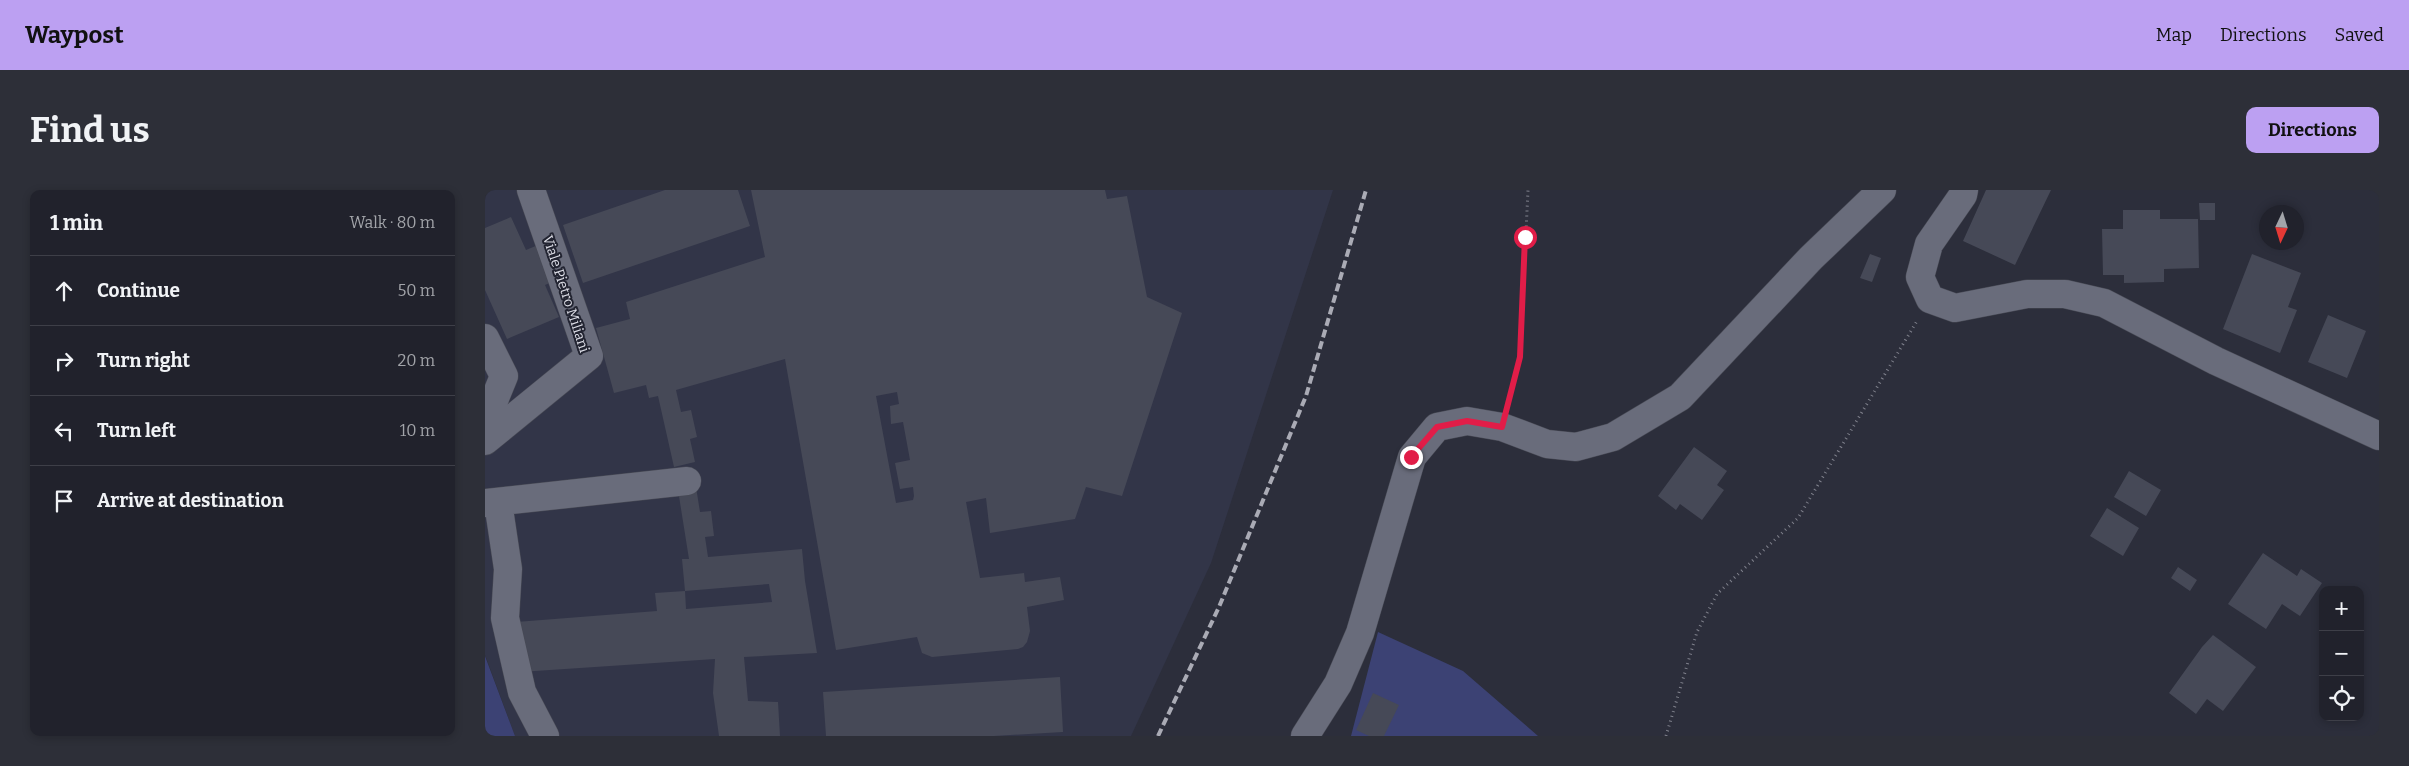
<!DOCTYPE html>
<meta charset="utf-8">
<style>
body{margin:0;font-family:Bitter,serif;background:#2d2f38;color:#f1f3f6}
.controls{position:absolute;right:15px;bottom:15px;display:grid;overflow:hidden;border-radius:10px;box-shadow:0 2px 8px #0003}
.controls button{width:45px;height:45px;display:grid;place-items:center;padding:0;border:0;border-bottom:1px solid #3e3f48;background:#21222c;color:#f1f3f6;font:25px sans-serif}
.compass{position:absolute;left:1774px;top:15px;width:45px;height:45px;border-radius:50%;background:#21222c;box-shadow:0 2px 8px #0003;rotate:184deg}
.stop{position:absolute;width:15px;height:15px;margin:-11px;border:4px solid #e11d48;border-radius:50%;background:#fff}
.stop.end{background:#e11d48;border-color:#fff;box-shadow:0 1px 5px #0008}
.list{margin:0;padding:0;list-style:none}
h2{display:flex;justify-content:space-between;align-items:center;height:65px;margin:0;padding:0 20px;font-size:21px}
h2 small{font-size:16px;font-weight:400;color:#a2a4a9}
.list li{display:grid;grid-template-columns:32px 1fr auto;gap:15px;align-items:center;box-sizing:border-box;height:70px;padding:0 20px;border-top:1px solid #3e3f48}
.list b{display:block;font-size:19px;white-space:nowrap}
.list em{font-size:16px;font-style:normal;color:#a2a4a9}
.icon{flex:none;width:28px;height:28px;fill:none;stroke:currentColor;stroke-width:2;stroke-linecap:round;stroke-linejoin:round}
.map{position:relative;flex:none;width:1894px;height:546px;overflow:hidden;border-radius:10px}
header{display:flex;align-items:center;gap:30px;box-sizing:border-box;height:70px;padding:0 25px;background:#bca0f2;color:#111}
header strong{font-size:24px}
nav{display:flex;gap:28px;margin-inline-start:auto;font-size:18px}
.intro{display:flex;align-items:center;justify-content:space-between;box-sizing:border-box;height:120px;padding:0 30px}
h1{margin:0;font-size:35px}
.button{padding:12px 22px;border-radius:10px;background:#bca0f2;color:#111;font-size:18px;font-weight:700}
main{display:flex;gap:30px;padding:0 30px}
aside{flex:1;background:#21222c;border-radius:10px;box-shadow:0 2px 8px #0003}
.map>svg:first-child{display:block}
</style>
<header>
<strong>Waypost</strong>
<nav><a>Map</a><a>Directions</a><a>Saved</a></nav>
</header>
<div class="intro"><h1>Find us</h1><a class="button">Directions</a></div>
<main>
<aside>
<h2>1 min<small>Walk · 80 m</small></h2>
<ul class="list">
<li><svg class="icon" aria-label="ahead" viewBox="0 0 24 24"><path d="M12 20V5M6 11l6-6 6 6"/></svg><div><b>Continue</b></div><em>50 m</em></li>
<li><svg class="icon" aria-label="right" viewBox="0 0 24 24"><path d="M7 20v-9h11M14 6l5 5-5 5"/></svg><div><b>Turn right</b></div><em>20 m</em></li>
<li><svg class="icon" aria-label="left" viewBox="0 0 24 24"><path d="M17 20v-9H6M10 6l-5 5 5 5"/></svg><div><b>Turn left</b></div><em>10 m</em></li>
<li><svg class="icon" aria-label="arrive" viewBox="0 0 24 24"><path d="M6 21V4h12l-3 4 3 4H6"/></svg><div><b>Arrive at destination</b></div></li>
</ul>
</aside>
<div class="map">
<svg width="1894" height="546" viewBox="0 0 1894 546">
<rect width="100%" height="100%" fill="#2c2e3b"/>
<path fill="#323548" d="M0 0H848L726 373 646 546H30L0 465Z"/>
<path fill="#3c4274" d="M893 442 978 481 1053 546H866Z
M0 466 30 546H0Z"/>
<path fill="#464957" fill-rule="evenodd" d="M180 0H253L265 36 98 93 78 35Z
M266 0H620L622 9 642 6 662 107 697 123 637 306 601 297 590 329 505 343 501 308 481 312 495 388 539 383 540 392 575 387 579 410 542 417 545 441 542 452 538 457 533 459 447 467 437 463 432 447 351 460 300 169 191 200 196 222 206 220 212 247 205 249 210 272 189 277 173 206 164 208 161 195 129 203 111 138 145 129 141 112 280 67ZM412 202 414 214 405 216 406 234 418 232 425 270 410 273 415 299 428 297 429 306 428 310 411 313 391 206Z
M1501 0H1566L1530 75 1478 51Z
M1714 13H1730V30H1715Z
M1638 20H1675V29H1713L1714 78 1679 79V92L1639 93V85H1618L1617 39H1638Z
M26 27 41 60 53 55 69 91 60 95 74 127 22 149 0 100V38Z
M1385 64 1396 68 1387 92 1375 88Z
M1767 64 1816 83 1803 117 1812 120 1795 163 1738 139Z
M1843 125 1881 141 1862 188 1823 172Z
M1209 257 1242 281 1232 295 1239 300 1217 330 1195 314 1191 320 1173 306Z
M1644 281 1676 300 1661 326 1629 307Z
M211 297 215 322 226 321 229 346 220 347 223 367 317 359 320 391 332 463 259 467 263 511 293 512 295 546H234L228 503 230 469 35 482 31 432 172 421 170 403 200 401 201 419 287 412 284 394 200 401 197 369H204L193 300Z
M1622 318 1654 338 1638 366 1605 346Z
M1778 363 1812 386 1816 379 1837 393 1815 426 1797 414 1781 439 1743 414Z
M1693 377 1712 390 1705 401 1686 388Z
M1728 445 1771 477 1738 521 1722 509 1711 524 1684 503 1717 457Z
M575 487 578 542 509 546H341L338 502Z
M888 503 914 515 899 546H884L871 540Z"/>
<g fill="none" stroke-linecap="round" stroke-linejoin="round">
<g stroke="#484a55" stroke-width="29">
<path id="minor" d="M1479 0 1478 5 1444 54 1435 87 1445 109 1470 118 1542 104H1580L1619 113 1731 171 1894 246
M0 148 19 186 8 213 0 222
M0 251 104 166 46 0
M13 312 23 379 20 428 37 502 60 546
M0 313 202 291
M820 546 853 494 875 443 927 267 952 237 982 231 1017 237 1062 254 1091 257 1128 247 1195 207 1326 68 1397 0"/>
</g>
<path stroke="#80828d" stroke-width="3" stroke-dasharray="1 4" stroke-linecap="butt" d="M1024 210 1035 167 1043 0
M1181 546 1212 442 1232 404 1313 328 1432 131"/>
<use href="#minor" stroke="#696c7b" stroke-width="28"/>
<path stroke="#aaabb5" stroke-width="4" stroke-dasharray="8 4" stroke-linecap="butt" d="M673 546 734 417 821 206 881 0"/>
</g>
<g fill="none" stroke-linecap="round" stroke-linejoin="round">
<path stroke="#e11d48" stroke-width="6" d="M926 267 952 237 982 231 1017 237 1035 167 1040 47"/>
</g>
<g text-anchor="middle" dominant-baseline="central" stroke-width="4" stroke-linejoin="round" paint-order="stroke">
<g font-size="14" fill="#dddee7" stroke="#222431">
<text transform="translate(81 104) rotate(72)">Viale Pietro Miliani</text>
</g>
</g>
</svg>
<div class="controls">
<button>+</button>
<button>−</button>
<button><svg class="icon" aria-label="locate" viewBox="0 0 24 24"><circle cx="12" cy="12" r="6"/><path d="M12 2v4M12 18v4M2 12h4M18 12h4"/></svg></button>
</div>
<svg class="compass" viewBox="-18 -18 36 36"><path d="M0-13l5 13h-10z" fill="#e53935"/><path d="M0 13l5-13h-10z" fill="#a2a4a9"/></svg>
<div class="stop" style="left:1040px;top:47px"></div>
<div class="stop end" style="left:926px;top:267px"></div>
</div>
</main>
